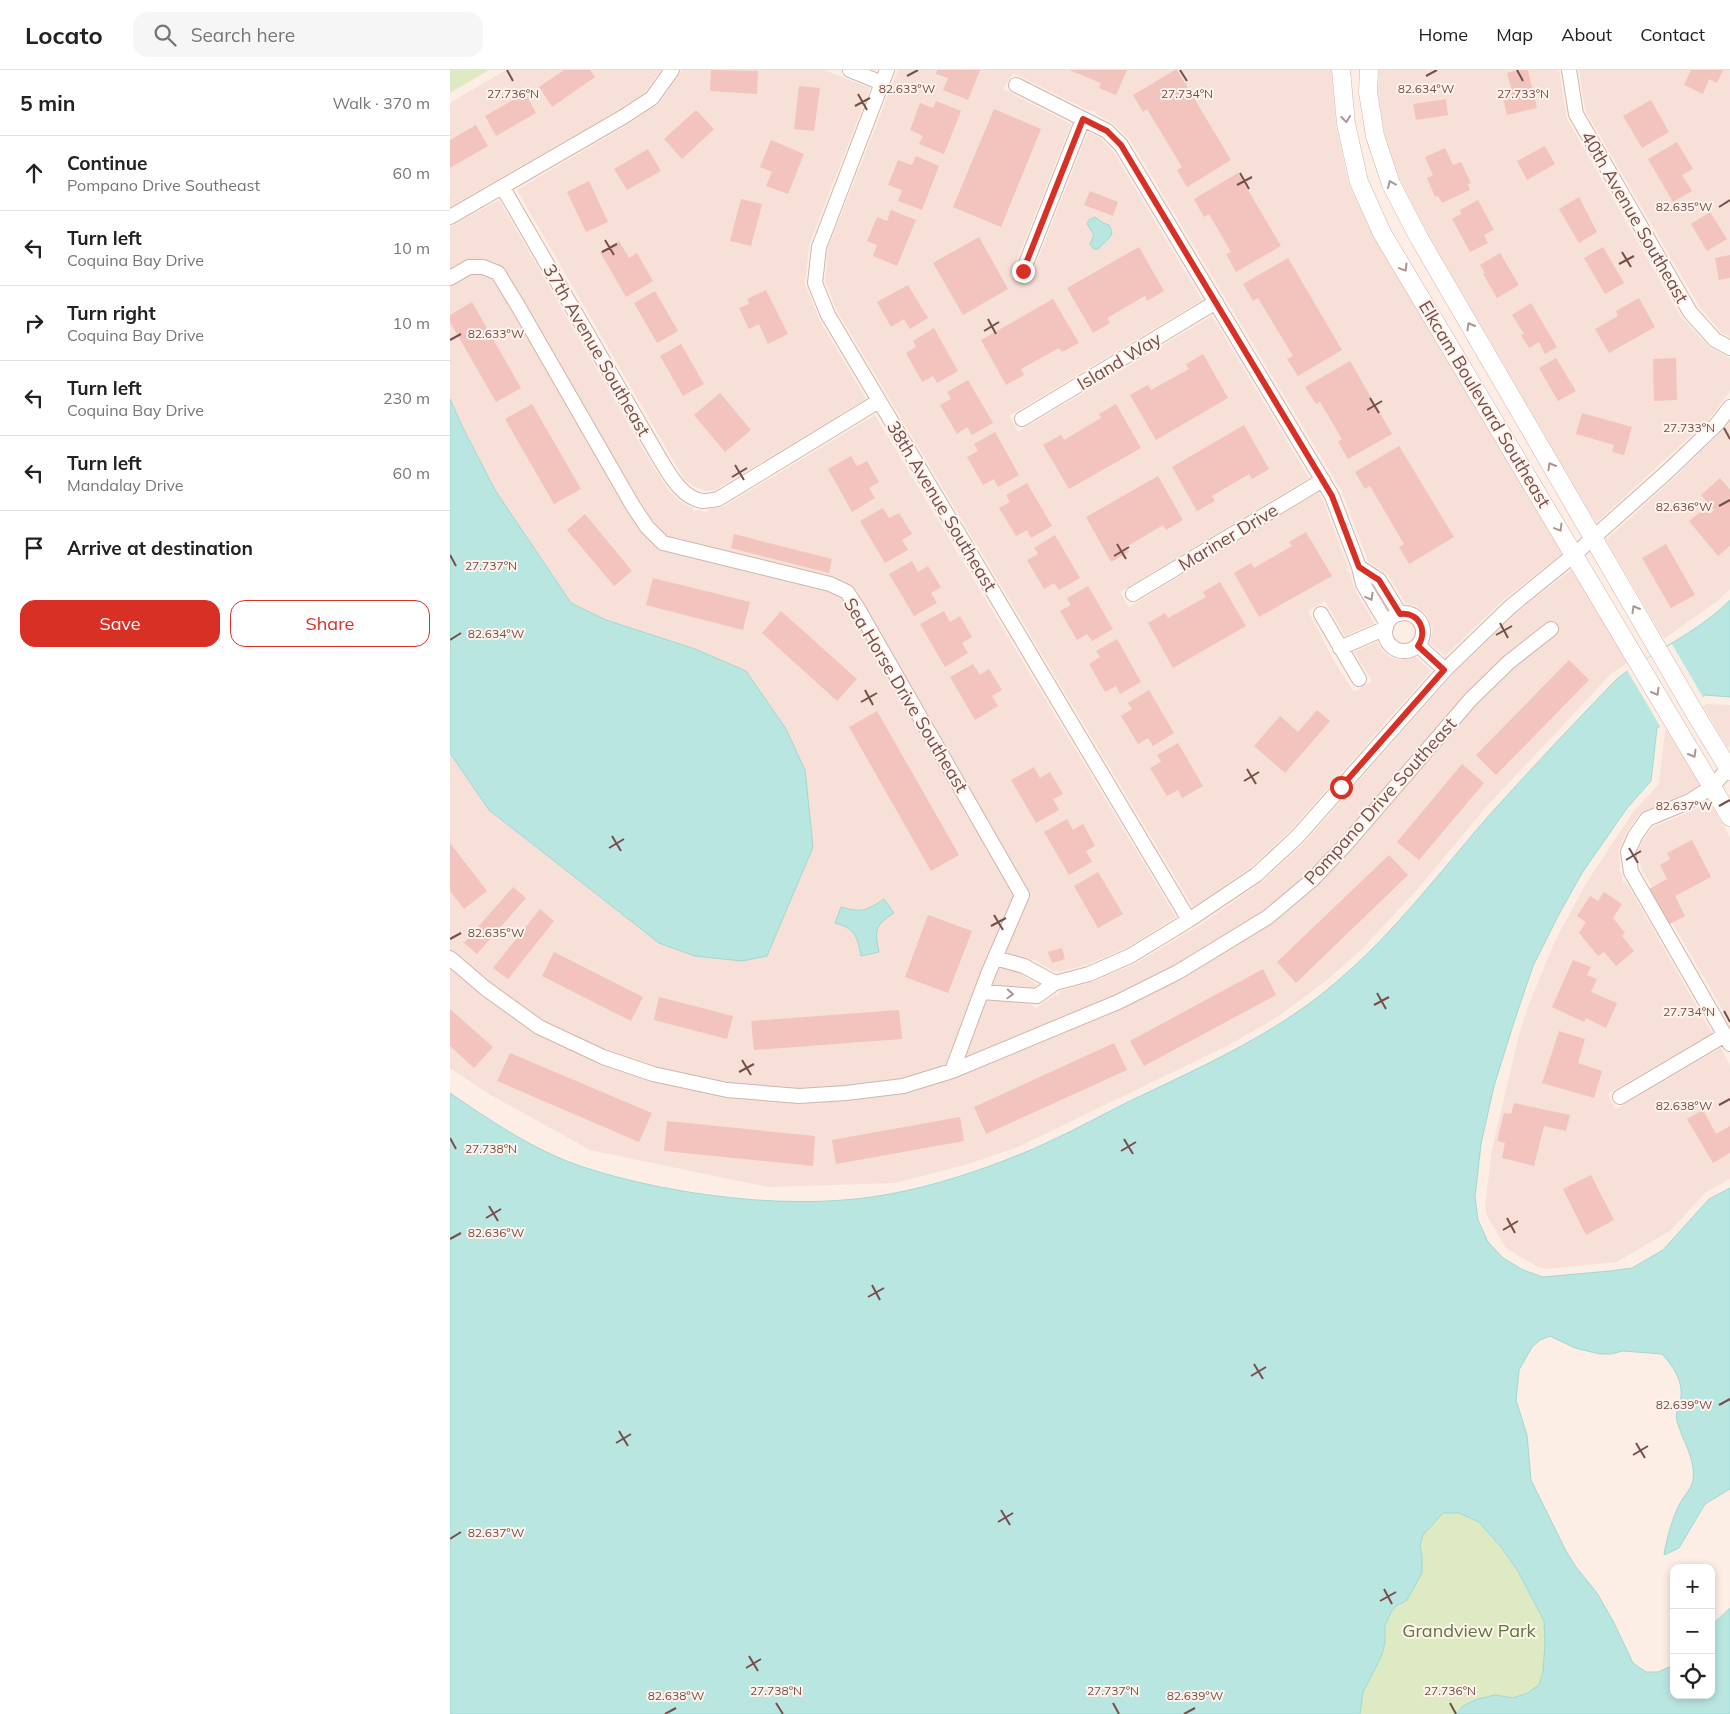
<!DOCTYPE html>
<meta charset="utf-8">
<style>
body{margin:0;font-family:Mulish,sans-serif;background:#f6f6f6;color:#222}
.controls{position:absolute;right:15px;bottom:15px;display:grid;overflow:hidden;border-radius:10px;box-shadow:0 2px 8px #0003}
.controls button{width:45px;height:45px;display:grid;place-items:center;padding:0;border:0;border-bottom:1px solid #e0e0e0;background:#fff;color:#222;font:25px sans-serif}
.stop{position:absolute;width:15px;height:15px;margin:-11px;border:4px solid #d93025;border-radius:50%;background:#fff}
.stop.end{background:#d93025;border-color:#fff;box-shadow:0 1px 5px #0008}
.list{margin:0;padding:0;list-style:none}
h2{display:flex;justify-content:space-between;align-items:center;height:65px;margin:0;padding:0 20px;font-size:21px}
h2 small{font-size:16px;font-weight:400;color:#767676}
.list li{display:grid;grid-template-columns:32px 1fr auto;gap:15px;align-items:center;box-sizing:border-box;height:75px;padding:0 20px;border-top:1px solid #e0e0e0}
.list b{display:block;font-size:19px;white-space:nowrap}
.list p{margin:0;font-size:16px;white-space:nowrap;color:#767676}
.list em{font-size:16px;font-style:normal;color:#767676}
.actions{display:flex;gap:10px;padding:15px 20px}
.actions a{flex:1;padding:11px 0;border:1px solid #d93025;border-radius:15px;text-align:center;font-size:18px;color:#d93025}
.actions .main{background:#d93025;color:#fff}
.icon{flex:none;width:28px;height:28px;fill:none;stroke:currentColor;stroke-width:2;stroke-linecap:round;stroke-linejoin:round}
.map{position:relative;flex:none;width:1280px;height:1644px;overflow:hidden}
header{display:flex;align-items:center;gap:30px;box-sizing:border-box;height:70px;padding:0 25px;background:#fff;border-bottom:1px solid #e0e0e0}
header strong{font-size:24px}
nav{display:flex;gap:28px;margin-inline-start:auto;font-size:18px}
.search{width:350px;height:45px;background:#f6f6f6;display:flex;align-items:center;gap:12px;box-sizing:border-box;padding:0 18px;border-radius:15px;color:#767676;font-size:19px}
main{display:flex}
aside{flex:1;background:#fff}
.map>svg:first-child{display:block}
</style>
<header>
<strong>Locato</strong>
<div class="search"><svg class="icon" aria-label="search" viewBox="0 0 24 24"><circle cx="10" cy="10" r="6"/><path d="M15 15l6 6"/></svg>Search here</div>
<nav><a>Home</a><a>Map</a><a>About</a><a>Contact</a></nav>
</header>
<main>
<aside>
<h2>5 min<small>Walk · 370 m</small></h2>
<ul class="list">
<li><svg class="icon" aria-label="ahead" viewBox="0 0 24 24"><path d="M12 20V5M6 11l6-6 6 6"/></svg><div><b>Continue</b><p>Pompano Drive Southeast</p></div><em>60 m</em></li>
<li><svg class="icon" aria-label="left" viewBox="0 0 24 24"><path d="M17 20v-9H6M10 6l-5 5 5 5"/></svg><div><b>Turn left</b><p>Coquina Bay Drive</p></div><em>10 m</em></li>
<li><svg class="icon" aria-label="right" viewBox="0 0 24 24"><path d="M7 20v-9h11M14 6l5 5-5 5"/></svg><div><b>Turn right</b><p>Coquina Bay Drive</p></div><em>10 m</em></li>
<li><svg class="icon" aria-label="left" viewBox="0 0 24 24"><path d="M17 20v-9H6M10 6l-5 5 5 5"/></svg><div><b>Turn left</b><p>Coquina Bay Drive</p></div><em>230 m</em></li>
<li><svg class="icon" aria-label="left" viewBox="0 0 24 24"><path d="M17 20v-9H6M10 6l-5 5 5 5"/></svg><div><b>Turn left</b><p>Mandalay Drive</p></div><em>60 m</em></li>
<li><svg class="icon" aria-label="arrive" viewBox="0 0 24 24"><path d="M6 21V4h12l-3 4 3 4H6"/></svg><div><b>Arrive at destination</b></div></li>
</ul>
<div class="actions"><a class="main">Save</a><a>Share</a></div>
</aside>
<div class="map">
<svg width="1280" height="1644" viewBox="0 0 1280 1644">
<rect width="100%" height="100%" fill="#fceee5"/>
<path fill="#f6e0d7" d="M56 0H211L195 22 168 40 0 137V33Z
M232 0H374L420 18 359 175 355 214 370 251 416 329 265 420 255 421 245 417 234 409 67 120 177 55 210 33Z
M448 0H881L886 56 899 115 924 168 1113 483 1053 530 995 586 980 573 983 558 976 544 966 536 956 534 938 505 918 491 891 420 680 70 664 54 646 44V42L638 40 563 3 553 19 621 54 560 207 579 212 638 62 650 68 663 81 752 230 559 346 568 362 762 246 859 408 670 522 679 537 868 423 873 430 898 497 896 500 900 503 904 518 924 553 895 566 875 531 858 541 884 591 904 622 922 611 904 582 927 572 933 582 940 587 951 590 966 587 981 601 840 761 800 798 743 837 387 241 375 211 378 178Z
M929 0H1109L1117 49 1231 247 1260 278 1280 288V321L1259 349 1146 453 978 164 950 110 934 63 928 21Z
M1129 0H1280V267L1272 263 1249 236 1135 40Z
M49 130 202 395 220 422 232 433 243 438V441L250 440 257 443 259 439 273 437 425 345 726 847 676 878 636 895 609 902 607 900 605 902 583 889 572 905 588 915 574 925 585 939 605 925 607 926 610 921 642 912 685 894 753 853 813 811 855 772 1001 606 1066 543 1122 499 1177 593 1161 604 1037 736 965 822 912 879 876 911 824 949 779 975 570 1076 522 1093 445 1113 318 1117 140 1080 39 1024 0 998V683L3 689 296 601 245 579 156 550 121 533 45 420 13 358 0 329V157Z
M1280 352V519L1269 530 1214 569 1156 470 1224 408 1273 360Z
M1257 634 1280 635V675L1278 678 1253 636Z
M1217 660 1251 717 1194 741 1189 745 1177 761 1169 779 1170 797 1168 799 1172 805 1173 813 1176 812 1262 963 1157 1024 1166 1039 1271 978 1280 995V1109L1256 1122 1221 1160 1167 1192 1095 1199 1086 1196 1056 1178 1036 1144 1035 1137 1042 1079 1070 961 1079 934 1105 871 1135 815 1168 765 1183 742 1209 714 1215 662Z
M1260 733 1280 767V953L1191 798 1188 782 1193 770 1203 757Z"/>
<path fill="#ddeac4" d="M0 0H39L0 23Z
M993 1443H1009L1029 1452 1051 1477 1068 1501 1094 1551 1095 1573 1093 1602 1089 1615 1078 1623 1063 1628 1045 1625 1013 1636 1006 1644H910L913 1622 932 1585 935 1572V1556L941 1542 946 1536 957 1529 972 1486 970 1476 973 1465Z"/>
<path fill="#bae6e1" stroke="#a0d8d2" d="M645 147 653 153 659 155 662 162 661 166 648 179H644L640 174 644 165 637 154 639 150Z
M0 329 13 358 45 420 121 533 156 550 245 579 296 601 336 659 355 700 363 777 317 886 292 891 245 886 209 873 39 740 0 683Z
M1280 530V627L1255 625 1207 658 1201 711 1177 738 1132 803 1108 846 1083 896 1064 952 1044 1016 1031 1074 1025 1127 1028 1150 1038 1172 1053 1188 1073 1200 1093 1207 1160 1201 1182 1198 1213 1180 1259 1129 1280 1118V1419L1255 1434 1229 1478 1214 1485C1217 1467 1222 1449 1230 1433 1234 1426 1242 1418 1243 1410 1246 1389 1232 1370 1227 1351 1225 1344 1228 1339 1230 1332 1235 1314 1224 1297 1212 1284L1173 1281 1161 1284H1150L1125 1278 1100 1266 1090 1270 1082 1277 1069 1300 1066 1330 1077 1365 1081 1410 1116 1481 1126 1497 1147 1523 1164 1553 1183 1593 1196 1602H1208L1224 1595V1625H1261V1556L1280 1538V1644H1006L1013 1636 1028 1629 1045 1625 1063 1628 1078 1623 1089 1615 1093 1602 1095 1573 1094 1551 1068 1501 1051 1477 1029 1452 1009 1443H993L973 1465 970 1476 972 1486V1503L957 1530 946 1536 941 1542 935 1556V1572L932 1585 913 1622 910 1644H0V1023C41 1051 85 1081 133 1097 222 1126 347 1142 440 1124 484 1116 529 1101 571 1084 608 1069 644 1049 680 1031 751 997 824 965 884 914 944 864 991 800 1043 741 1082 698 1122 655 1163 613 1171 604 1183 598 1193 591 1222 572 1256 555 1280 530Z
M434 829 444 843C425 855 424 860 429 882L411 886C407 866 406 859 385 853L391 837C412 843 416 841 434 829Z"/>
<path fill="#fceee5" d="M1222 574 1254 629 1211 658 1177 600Z"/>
<path fill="#f2c4bd" d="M114 0H140L145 7 102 37 89 17Z
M261 0 308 1 307 24 260 21Z
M487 0H530L518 30 493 20 498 8 486 4Z
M619 0H677L666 25 649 18 651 13Z
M725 0H727L781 90 737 117 727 100 732 97 697 39 693 42 683 25Z
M1068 0H1078L1087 38 1057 45 1052 23 1062 21 1057 3Z
M1241 0H1273L1267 13 1259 9 1253 24 1234 15Z
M349 16 370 18 364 61 344 59Z
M75 23 86 43 46 66 35 46Z
M996 29 998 45 966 50 963 34Z
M1201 30 1219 62 1192 78 1173 46Z
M486 31 511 41 494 84 469 74 473 66 460 60 470 33 483 38Z
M544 39 591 59 551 157 503 137Z
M246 40 264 59 232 89 214 69Z
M26 55 38 76 0 98V70Z
M321 70 354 84 338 124 316 116 322 102 310 97Z
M1227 72 1243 99 1232 105 1242 121 1223 132 1198 89Z
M1095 76 1105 94 1077 110 1067 91Z
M995 78 1003 95 1011 92 1021 113 1018 114 1020 120 992 133 988 126 985 127 977 108 983 105 975 87Z
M198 79 211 101 177 120 164 99Z
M466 86 489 96 472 140 448 131 452 120 438 115 448 90 462 95Z
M788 103 831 176 786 202 776 184 781 182 759 144 754 147 744 129Z
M139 111 158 152 136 162 117 122Z
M640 121 668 132 663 146 634 135Z
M1129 127 1147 162 1129 173 1109 139Z
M291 129 312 134 301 176 280 171Z
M1028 130 1044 160 1034 165 1038 173 1020 182 1002 149 1011 144 1010 140Z
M441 140 466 150 447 196 423 186 427 175 417 171 427 147 437 151Z
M1260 142 1277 169 1257 181 1241 154Z
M529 167 558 219 513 245 483 193Z
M169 171 179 188 187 183 203 211 176 227 150 182Z
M689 177 714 221 697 231 695 226 657 248 660 253 643 263 617 218Z
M1153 177 1174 213 1155 224 1134 188Z
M1050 183 1069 215 1047 228 1033 204 1035 203 1030 195Z
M1280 185V208L1269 210 1265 188Z
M838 188 892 280 848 306 837 289 843 286 808 228 803 231 793 214Z
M458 215 478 248 460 259 454 249 441 257 427 232Z
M316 220 338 264 318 274 309 254 299 259 289 238 299 234 297 229Z
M205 221 228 261 207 273 184 233Z
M1189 228 1205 257 1159 283 1145 259 1168 246 1166 241Z
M603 229 629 273 612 282 609 278 571 299 574 305 556 315 531 270Z
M22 232 71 318 46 332 0 252V245Z
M1081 233 1107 277 1095 284 1089 272 1079 278 1071 265 1074 264 1062 245Z
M484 258 508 301 487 313 483 306 472 312 456 283 466 277 463 271Z
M231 274 254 314 233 326 210 286Z
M753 284 778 328 706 370 680 325 698 315 701 320 739 299 736 294Z
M1106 288 1126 321 1108 331 1089 298Z
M1226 288 1227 330 1204 331 1203 289Z
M900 291 942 364 898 389 888 372 892 369 870 332 866 334 855 317Z
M518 310 543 353 522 365 517 357 507 364 490 335 501 329 497 322Z
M270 323 301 360 275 382 244 345Z
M82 334 131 419 104 434 55 349Z
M666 334 691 378 619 419 593 375 611 365 614 370 651 348 649 344Z
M1132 343 1182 357 1174 385 1162 382 1164 375 1126 364Z
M794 355 819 399 802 409 799 404 762 426 765 431 747 441 722 397Z
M545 362 569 405 548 417 544 409 533 415 517 387 528 381 524 374Z
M949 376 1004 467 959 494 949 477 954 474 920 416 915 419 905 402Z
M401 386 407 396 417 391 429 412 419 418 425 428 402 442 378 399Z
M708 406 733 450 716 460 713 455 676 477 679 482 661 492 636 447Z
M1270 408 1280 420V476L1268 486 1239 451 1256 438 1261 443 1264 440 1251 425Z
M577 413 602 456 581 468 577 460 566 466 549 438 560 432 556 425Z
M433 438 439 448 449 443 462 464 452 470 458 480 435 493 410 451Z
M135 444 182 501 164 516 117 460Z
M856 462 882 506 809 547 784 503 801 493 804 498 842 476 839 472Z
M284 464 382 489 379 503 281 478Z
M605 465 630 508 609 520 604 513 594 519 577 490 588 484 584 478Z
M1216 474 1245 525 1221 538 1192 488Z
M462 491 468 502 478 496 491 517 481 523 487 533 464 546 439 504Z
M203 508 300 532 293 560 196 535Z
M770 512 796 556 723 598 698 553 715 543 718 548 756 527 753 522Z
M638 516 663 559 642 571 637 564 627 570 610 541 621 535 617 528Z
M331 541 407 609 387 631 312 563Z
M494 541 500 552 510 546 522 567 512 573 518 583 495 597 470 554Z
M667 569 691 612 670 624 666 616 655 622 639 594 650 587 646 581Z
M1119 590 1139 610 1046 705 1026 685Z
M523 594 530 605 539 599 552 620 542 626 548 636 525 650 500 607Z
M699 620 724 663 703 676 698 668 688 674 671 646 682 639 678 633Z
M867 640 880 651 835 703 804 676 830 646 848 662Z
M427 641 509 785 481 801 399 657Z
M728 673 753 716 732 728 728 720 717 726 700 698 711 692 707 685Z
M1012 694 1034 713 969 790 947 772Z
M584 697 590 708 600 702 613 724 603 729 609 740 586 753 561 710Z
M617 749 623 760 633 754 645 776 636 781 642 792 619 805 594 762Z
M1242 770 1261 807 1225 826 1235 846 1218 855 1199 819 1217 809 1210 795 1220 789 1217 783Z
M0 773 37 821 14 839 0 821Z
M939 785 958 805 846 913 827 892Z
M648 802 673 844 648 858 624 816Z
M63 817 76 828 27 884 14 873Z
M1154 822 1172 834 1163 848 1175 863 1172 866 1184 881 1166 896 1154 882 1148 886 1129 863 1136 852 1127 846 1140 826 1148 831Z
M90 839 104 851 58 909 43 898Z
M478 845 522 861 498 923 455 907Z
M612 878 615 889 602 893 598 882Z
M104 882 193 927 181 951 92 906Z
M1123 890 1141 897 1137 905 1147 909 1141 922 1167 933 1156 958 1136 948 1134 952 1102 937Z
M813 899 826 925 694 996 680 971Z
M209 927 283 946 277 969 204 950Z
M0 939 43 977 24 998 0 976Z
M449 940 452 969 304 980 301 951Z
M1109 961 1135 969 1128 993 1152 1001 1144 1028 1092 1013Z
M664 973 677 1000 536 1064 524 1037Z
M60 983 202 1043 189 1072 47 1011Z
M1064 1033 1120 1045 1116 1061 1094 1056 1084 1096 1052 1088 1055 1073 1047 1071 1054 1043 1061 1044Z
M1253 1040 1266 1064 1280 1056V1083L1263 1093 1237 1049Z
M510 1047 514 1071 386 1094 382 1070Z
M217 1051 365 1066 363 1096 214 1081Z
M1141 1105 1164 1150 1136 1165 1113 1119Z"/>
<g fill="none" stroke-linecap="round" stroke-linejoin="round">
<g stroke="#d0b5ae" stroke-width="16">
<path id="minor" d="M400 0 432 13
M437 0 369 177 365 213 378 245 739 850
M1119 0 1126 44 1240 242 1265 270 1280 278
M566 15 657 61 671 75 882 426 909 497 913 514 937 554
M53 118 210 389C220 405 231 427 252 431 257 431 263 430 268 429L429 331
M0 147 173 47 202 28 222 0
M573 201 633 49
M0 208 19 197H33L48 203 68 236 183 436 197 457 213 473 380 514 397 522 407 537 572 825 538 904 502 1001
M572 349 766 232
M909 497 929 510 950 544
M683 524 873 410
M935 562a19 19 0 1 1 38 0a19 19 0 1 1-38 0Z
M871 544 909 609
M968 575 995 600
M890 578 936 558
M1280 696 1262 717 1240 731 1197 749 1185 766 1178 782 1181 802 1280 974
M0 888 35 918 89 957 153 987 203 1004 277 1020 349 1026 396 1023 453 1016 502 1001 668 932 728 902 818 847 862 810 897 773 1021 629 1059 592 1101 559
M545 888 574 896 605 913
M532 922 587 926 605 913 639 904 680 886 739 850 806 805 847 767 995 600 1060 537 1125 484 1217 402 1267 354 1280 337
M1170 1027 1275 965"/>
</g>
<g stroke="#d0b5ae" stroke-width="19">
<path id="tertiary" d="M891 0 896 54 909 112 932 163 1280 747
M919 0 918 22 925 66 941 114 969 168 1087 371 1243 640 1280 701"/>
</g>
<use href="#minor" stroke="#fff" stroke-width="14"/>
<use href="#tertiary" stroke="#fff" stroke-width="18"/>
</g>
<defs><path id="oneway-chevron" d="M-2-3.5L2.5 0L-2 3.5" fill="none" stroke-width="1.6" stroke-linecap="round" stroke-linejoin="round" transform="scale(1.25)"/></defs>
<g stroke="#ad9592">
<use href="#oneway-chevron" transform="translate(896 49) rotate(83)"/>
<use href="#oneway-chevron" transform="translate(941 114) rotate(-113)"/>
<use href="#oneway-chevron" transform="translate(954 198) rotate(59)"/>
<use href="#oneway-chevron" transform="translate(1020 256) rotate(-120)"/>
<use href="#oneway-chevron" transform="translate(1101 396) rotate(-120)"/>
<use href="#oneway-chevron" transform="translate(1109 458) rotate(59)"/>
<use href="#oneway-chevron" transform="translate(920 527) rotate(61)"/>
<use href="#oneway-chevron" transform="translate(1185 539) rotate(-120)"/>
<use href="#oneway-chevron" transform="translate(1206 622) rotate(60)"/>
<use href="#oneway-chevron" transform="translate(1243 684) rotate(60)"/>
<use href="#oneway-chevron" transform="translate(560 924) rotate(3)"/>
</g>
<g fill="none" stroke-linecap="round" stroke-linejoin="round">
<path stroke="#d93025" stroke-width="6" d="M573 201 633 49 657 61 671 75 882 426 909 497 929 510 950 544C969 542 978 560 968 576L994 600 891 717"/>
</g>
<path fill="none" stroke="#764e4a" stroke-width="2" d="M57 0 63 11M730 0 737 11M1067 0 1073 11M457 6 468 0M976 6 987 0M408 24 417 40M405 36 420 28M790 103 799 119M787 115 802 107M1269 137 1280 130M155 170 164 185M152 182 167 174M1172 182 1181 197M1169 194 1184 186M538 249 546 264M534 261 549 252M0 270 11 264M920 328 929 343M917 340 932 331M1274 358 1280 369M285 395 294 410M282 407 297 398M1269 436 1280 430M667 474 676 489M0 485 6 496M664 486 679 477M1050 553 1058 568M1046 565 1062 556M0 570 11 563M415 620 423 635M411 632 427 623M797 699 806 714M794 711 809 702M1269 736 1280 730M162 766 171 781M159 778 174 769M1179 778 1188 793M1176 790 1191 781M544 845 553 860M541 856 556 848M0 869 11 863M927 923 936 939M924 935 939 927M1274 941 1280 952M292 990 301 1005M289 1002 304 994M1269 1035 1280 1029M0 1068 6 1079M674 1069 683 1084M671 1081 686 1072M39 1136 48 1151M36 1148 51 1139M1057 1148 1065 1163M1053 1160 1068 1151M0 1169 11 1163M422 1215 430 1230M418 1227 434 1218M804 1294 813 1309M801 1306 816 1297M1269 1335 1280 1329M169 1361 178 1376M166 1373 181 1364M1186 1373 1195 1388M1183 1385 1198 1376M551 1440 560 1455M548 1452 563 1443M0 1469 11 1462M934 1519 942 1534M930 1531 946 1522M299 1586 308 1601M296 1598 311 1589M326 1633 333 1644M663 1633 669 1644M1000 1633 1006 1644M215 1644 226 1638M734 1644 745 1638"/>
<g text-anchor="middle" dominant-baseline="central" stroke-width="4" stroke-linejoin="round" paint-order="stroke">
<g font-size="18" fill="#764e4a" stroke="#fff3ec">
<text transform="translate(1185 147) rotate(60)">40th Avenue Southeast</text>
<text transform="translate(147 280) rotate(60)">37th Avenue Southeast</text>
<text transform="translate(669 291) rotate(-31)">Island Way</text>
<text transform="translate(1035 334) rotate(59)">Elkcam Boulevard Southeast</text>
<text transform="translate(492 436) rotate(59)">38th Avenue Southeast</text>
<text transform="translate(778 467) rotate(-31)">Mariner Drive</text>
<text transform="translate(456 625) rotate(59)">Sea Horse Drive Southeast</text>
<text transform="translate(930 731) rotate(-48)">Pompano Drive Southeast</text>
</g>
<g font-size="18" fill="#5e763f" stroke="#fff3ec">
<text x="1019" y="1560">Grandview Park</text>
</g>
</g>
<g font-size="12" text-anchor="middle" fill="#764e4a" stroke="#fff3ec" stroke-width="4" stroke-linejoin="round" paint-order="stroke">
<text x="976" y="23">82.634°W</text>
<text x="457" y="23">82.633°W</text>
<text x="63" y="28">27.736°N</text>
<text x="737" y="28">27.734°N</text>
<text x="1073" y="28">27.733°N</text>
<text x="1234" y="141">82.635°W</text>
<text x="46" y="268">82.633°W</text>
<text x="1239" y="362">27.733°N</text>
<text x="1234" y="441">82.636°W</text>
<text x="41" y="500">27.737°N</text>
<text x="46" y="568">82.634°W</text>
<text x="1234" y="740">82.637°W</text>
<text x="46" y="867">82.635°W</text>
<text x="1239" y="946">27.734°N</text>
<text x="1234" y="1040">82.638°W</text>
<text x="41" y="1083">27.738°N</text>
<text x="46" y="1167">82.636°W</text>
<text x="1234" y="1339">82.639°W</text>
<text x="46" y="1467">82.637°W</text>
<text x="326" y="1625">27.738°N</text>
<text x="663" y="1625">27.737°N</text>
<text x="1000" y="1625">27.736°N</text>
<text x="226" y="1630">82.638°W</text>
<text x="745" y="1630">82.639°W</text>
</g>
</svg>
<div class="controls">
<button>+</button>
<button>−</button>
<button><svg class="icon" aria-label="locate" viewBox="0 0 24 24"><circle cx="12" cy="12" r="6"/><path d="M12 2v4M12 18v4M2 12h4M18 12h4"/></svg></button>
</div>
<div class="stop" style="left:891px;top:717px"></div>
<div class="stop end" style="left:573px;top:201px"></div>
</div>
</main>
